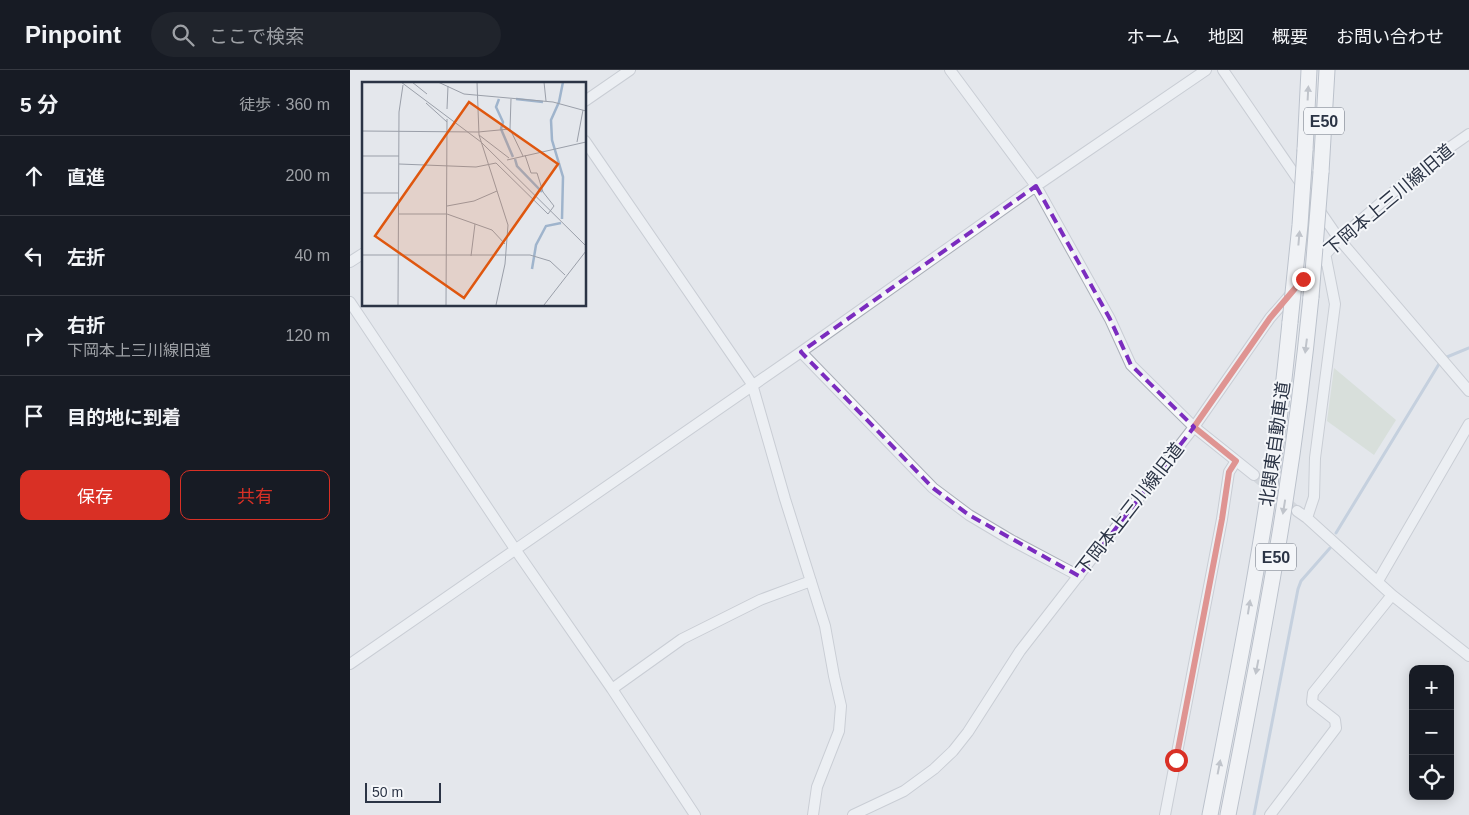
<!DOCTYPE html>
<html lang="ja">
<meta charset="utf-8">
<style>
body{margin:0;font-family:Helvetica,"Noto Sans JP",sans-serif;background:#20242c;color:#f1f3f6}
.controls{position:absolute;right:15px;bottom:15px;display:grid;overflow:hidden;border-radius:10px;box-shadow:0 2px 12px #0003}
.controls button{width:45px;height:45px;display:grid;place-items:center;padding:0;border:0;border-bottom:1px solid #363941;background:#171b24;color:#f1f3f6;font:25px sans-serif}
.scale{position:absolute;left:15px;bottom:12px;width:76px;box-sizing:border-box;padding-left:5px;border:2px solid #2b3445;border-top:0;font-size:14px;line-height:18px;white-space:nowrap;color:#2b3445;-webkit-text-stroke:4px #f4f6f9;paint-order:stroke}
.stop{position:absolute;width:15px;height:15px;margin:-11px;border:4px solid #d93025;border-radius:50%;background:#fff}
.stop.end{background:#d93025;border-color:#fff;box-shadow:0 1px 5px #0008}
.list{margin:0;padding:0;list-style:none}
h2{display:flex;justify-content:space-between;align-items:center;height:65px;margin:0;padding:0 20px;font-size:21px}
h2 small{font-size:16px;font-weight:400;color:#9ea1a6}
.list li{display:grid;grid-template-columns:32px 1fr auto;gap:15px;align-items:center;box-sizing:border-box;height:80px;padding:0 20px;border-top:1px solid #363941}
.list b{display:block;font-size:19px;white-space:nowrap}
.list p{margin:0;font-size:16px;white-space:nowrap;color:#9ea1a6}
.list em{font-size:16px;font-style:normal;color:#9ea1a6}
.actions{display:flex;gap:10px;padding:15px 20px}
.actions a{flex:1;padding:11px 0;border:1px solid #d93025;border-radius:10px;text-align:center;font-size:18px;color:#d93025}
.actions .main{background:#d93025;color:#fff}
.icon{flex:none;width:28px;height:28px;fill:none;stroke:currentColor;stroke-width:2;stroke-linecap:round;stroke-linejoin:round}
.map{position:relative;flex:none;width:1119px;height:745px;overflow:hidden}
header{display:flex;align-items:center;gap:30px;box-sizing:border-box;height:70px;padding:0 25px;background:#171b24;border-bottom:1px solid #363941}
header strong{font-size:24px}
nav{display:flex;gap:28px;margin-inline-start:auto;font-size:18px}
.search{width:350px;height:45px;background:#20242c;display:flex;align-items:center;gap:12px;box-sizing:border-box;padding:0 18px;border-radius:28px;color:#9ea1a6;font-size:19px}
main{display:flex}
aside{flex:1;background:#171b24}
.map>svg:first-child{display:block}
</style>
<header>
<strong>Pinpoint</strong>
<div class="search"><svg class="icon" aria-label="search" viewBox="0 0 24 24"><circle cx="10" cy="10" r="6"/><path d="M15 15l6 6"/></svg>ここで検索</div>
<nav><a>ホーム</a><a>地図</a><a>概要</a><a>お問い合わせ</a></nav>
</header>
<main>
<aside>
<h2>5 分<small>徒歩 · 360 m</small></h2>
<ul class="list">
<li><svg class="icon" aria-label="ahead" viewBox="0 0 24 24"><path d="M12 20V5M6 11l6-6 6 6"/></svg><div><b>直進</b></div><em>200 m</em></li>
<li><svg class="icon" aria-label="left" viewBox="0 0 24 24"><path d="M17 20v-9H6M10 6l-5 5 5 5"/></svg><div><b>左折</b></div><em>40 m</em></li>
<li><svg class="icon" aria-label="right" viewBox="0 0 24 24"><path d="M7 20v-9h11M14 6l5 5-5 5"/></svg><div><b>右折</b><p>下岡本上三川線旧道</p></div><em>120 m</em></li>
<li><svg class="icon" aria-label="arrive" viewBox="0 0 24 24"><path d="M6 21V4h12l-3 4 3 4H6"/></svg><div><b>目的地に到着</b></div></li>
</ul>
<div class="actions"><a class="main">保存</a><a>共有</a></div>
</aside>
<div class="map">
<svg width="1119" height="745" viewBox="0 0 1119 745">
<rect width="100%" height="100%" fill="#e4e7ec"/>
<path fill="#c9d6c5" d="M984 298 1046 350 1024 385 977 351Z"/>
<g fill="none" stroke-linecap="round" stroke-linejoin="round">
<path stroke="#9fb4cc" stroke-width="3" d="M986 463 1092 289 1119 278
M904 745 948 519 951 511 980 478"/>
<path stroke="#bfc3cb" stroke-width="10" stroke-dasharray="10 5" stroke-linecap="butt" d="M904 405 947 441"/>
<g stroke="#a9aeb7" stroke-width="12">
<path id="minor" d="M600 0 686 116 760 249 781 295 844 357 904 405
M873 0 989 169 1119 321
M235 31 280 0
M235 71 402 314 435 429 475 556 484 606 491 636 489 661 467 717 463 745
M0 192 14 183
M0 232 165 479 262 619 345 745
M451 282 583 418 619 445 661 470 729 506
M947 441 957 448 1042 525 1119 586
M957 448 964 427 965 388 985 234 975 183
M1028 511 1119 354
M0 594 451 282 686 116 856 0
M262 619 332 569 410 530 461 511
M503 745 554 721 584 699 603 681 618 662 670 581 844 357 920 248 989 169 1041 124 1096 80 1119 64
M815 745 872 449 879 402 886 391
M920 745 986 658 985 650 962 632 963 623 1042 525"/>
</g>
<g stroke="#8b94a3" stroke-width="17">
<path id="highway" d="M955 80 959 0
M971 102 977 0
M860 745C886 611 913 477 930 342 934 312 937 282 940 252
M878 745C898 643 918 541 934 438 945 368 954 298 961 227"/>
</g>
<use href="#minor" stroke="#f7f8fa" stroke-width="10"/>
<use href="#highway" stroke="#fff" stroke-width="15"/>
<g stroke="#8b94a3" stroke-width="17" stroke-linecap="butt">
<path id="highway-bridge" d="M961 227 971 102
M940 252 950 155 955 80"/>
</g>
<use href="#highway-bridge" stroke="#fff" stroke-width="15"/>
</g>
<defs><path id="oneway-solid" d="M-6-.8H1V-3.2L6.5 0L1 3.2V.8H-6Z" transform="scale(1.25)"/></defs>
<g fill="#959aa2">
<use href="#oneway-solid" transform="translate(958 23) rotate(-87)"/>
<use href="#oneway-solid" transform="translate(949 168) rotate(-85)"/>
<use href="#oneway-solid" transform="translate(956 276) rotate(97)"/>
<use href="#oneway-solid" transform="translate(934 437) rotate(99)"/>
<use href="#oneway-solid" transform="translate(899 537) rotate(-81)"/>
<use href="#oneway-solid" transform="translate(907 597) rotate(101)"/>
<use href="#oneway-solid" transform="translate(869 697) rotate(-79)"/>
</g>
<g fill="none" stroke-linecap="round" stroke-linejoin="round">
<path stroke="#d93025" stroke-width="6" d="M826 690 872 449 879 402 886 391 844 357 920 248 953 209"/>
</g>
<path d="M0 0H1119V745H0ZM686 116 760 249 781 295 844 357 729 506 619 445 583 418 451 282Z" fill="#e4e7ec" fill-opacity=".55" fill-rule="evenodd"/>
<path fill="none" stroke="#7b2cbf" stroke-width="4" stroke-dasharray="10 6" stroke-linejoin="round" d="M686 116 760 249 781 295 844 357 729 506 619 445 583 418 451 282Z"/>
<g text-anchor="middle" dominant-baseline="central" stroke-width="4" stroke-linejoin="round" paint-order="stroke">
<g fill="#f4f6f9" stroke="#676e7b" stroke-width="1">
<rect x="954" y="37.5" width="40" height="27" rx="4"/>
<rect x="906" y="473.5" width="40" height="27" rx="4"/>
</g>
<g font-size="16" font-weight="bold" fill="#2b3445">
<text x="974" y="51">E50</text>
<text x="926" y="487">E50</text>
</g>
<g font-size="18" fill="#2b3445" stroke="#f4f6f9">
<text transform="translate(1039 130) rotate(-40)">下岡本上三川線旧道</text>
<text transform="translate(925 374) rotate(-82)">北関東自動車道</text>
<text transform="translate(780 439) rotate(-52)">下岡本上三川線旧道</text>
</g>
</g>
<g transform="translate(12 12)">
<rect width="224" height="224" fill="#e4e7ec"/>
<path fill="none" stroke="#9fb4cc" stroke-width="2.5" d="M137 17 134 25 141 40 139 47 151 75M154 17 181 20M153 77 155 84 180 110M200 137 201 95 190 58 189 38 197 20 201 0M170 187 174 163 184 144 199 141"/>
<path fill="none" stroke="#9a9fa9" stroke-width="1" d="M39 0 119 60 224 164M50 0 65 12M76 0 102 12 191 20 224 29M115 0 117 53 146 143 143 182 134 223M182 0 184 19M149 17 148 47 161 74M64 21 85 40M85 27 86 4M0 49 116 50 148 47M117 53 147 76M215 60 221 28M0 74H37M145 78 224 60M134 81 186 132 192 124 181 110 175 91H169L163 73M37 82 114 85 134 81M0 111H37M85 124 112 119 135 109M37 132H85L130 148 143 162M0 173H168L188 179 203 193M109 174 113 142M36 223 37 30 41 3M84 223 85 37M182 223 224 169"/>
<path fill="#df570f" fill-opacity="0.15" stroke="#df570f" stroke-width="2.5" d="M107 20 196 82 102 216 13 154Z"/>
<rect width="224" height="224" fill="none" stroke="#2b3445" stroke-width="2.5"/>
</g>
</svg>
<div class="controls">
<button>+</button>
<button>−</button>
<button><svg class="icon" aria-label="locate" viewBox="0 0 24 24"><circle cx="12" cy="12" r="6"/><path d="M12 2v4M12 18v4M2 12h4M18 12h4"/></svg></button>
</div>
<div class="scale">50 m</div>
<div class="stop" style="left:826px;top:690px"></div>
<div class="stop end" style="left:953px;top:209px"></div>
</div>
</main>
